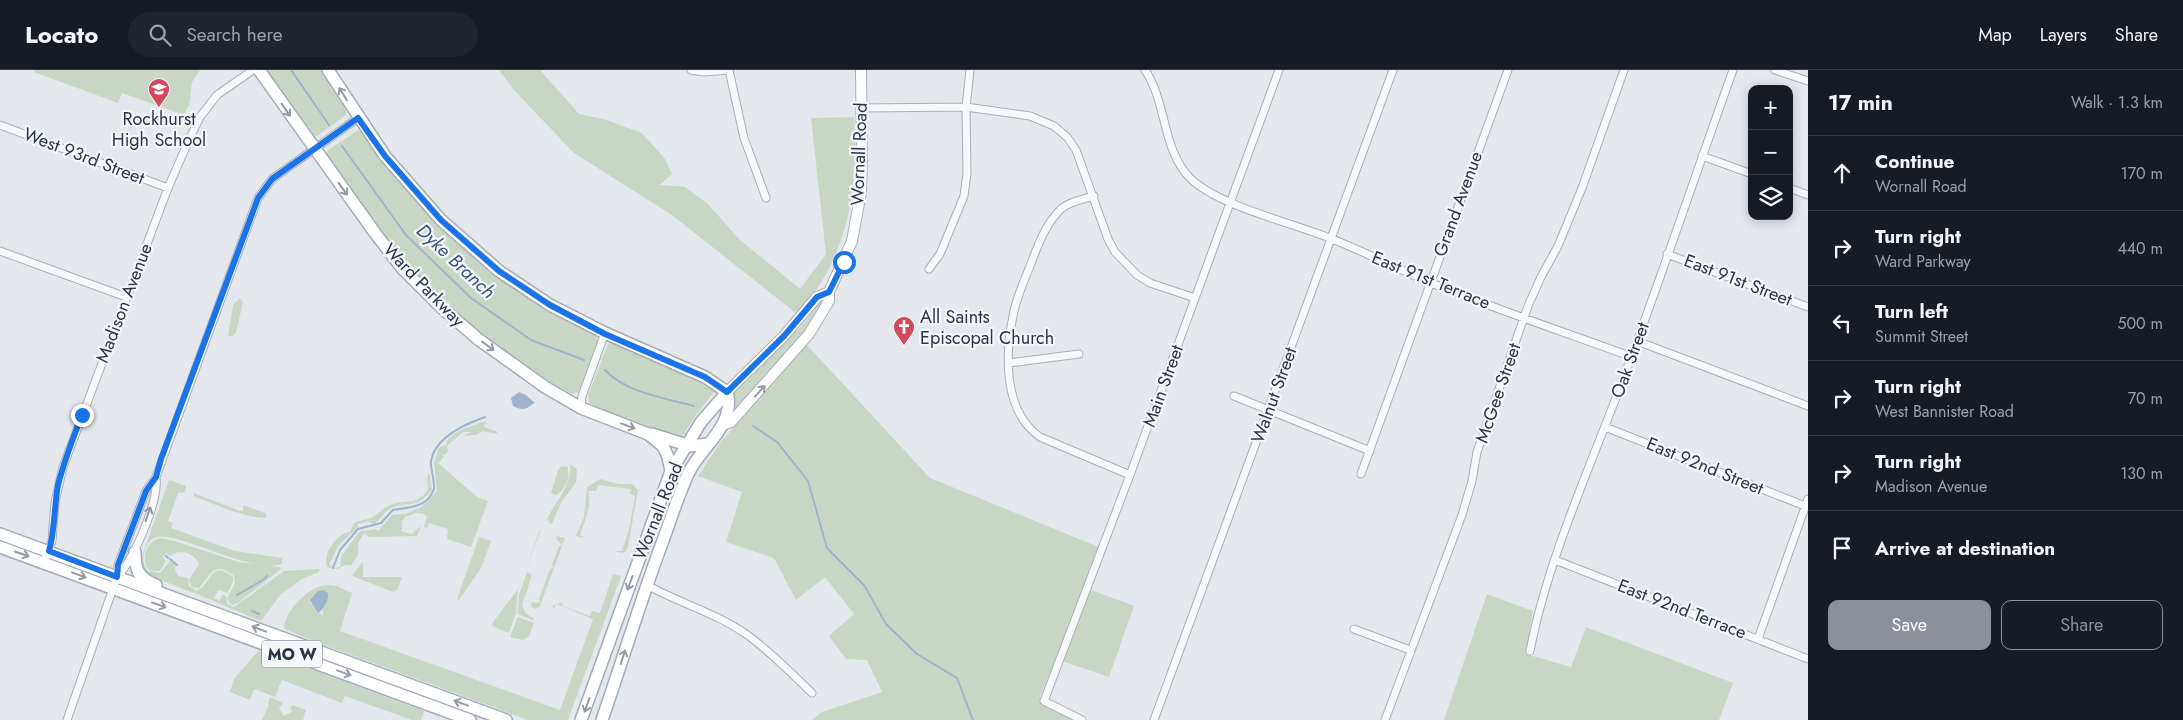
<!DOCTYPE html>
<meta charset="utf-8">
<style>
body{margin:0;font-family:Jost,sans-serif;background:#20242c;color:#f1f3f6}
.controls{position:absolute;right:15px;top:15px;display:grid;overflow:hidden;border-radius:10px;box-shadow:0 2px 12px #0003}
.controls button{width:45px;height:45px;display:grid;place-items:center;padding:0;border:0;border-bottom:1px solid #363941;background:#171b24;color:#f1f3f6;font:25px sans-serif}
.stop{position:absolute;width:15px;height:15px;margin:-11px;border:4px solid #1a73e8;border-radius:50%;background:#fff}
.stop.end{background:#1a73e8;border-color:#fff;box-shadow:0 1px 5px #0008}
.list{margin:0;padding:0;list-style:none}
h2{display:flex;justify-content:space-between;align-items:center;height:65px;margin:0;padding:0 20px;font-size:21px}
h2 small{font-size:16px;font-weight:400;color:#9ea1a6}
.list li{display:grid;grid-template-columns:32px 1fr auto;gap:15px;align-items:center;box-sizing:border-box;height:75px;padding:0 20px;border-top:1px solid #363941}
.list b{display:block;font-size:19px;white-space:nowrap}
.list p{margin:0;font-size:16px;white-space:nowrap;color:#9ea1a6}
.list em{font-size:16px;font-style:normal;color:#9ea1a6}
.actions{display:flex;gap:10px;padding:15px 20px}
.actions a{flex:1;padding:11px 0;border:1px solid #8c9099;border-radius:10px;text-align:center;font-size:18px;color:#8c9099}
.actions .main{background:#8c9099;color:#fff}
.icon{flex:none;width:28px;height:28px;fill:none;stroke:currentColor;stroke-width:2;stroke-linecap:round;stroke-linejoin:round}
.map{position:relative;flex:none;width:1808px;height:650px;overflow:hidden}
header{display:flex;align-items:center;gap:30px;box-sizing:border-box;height:70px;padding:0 25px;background:#171b24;border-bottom:1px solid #363941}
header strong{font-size:24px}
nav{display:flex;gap:28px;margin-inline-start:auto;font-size:18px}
.search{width:350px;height:45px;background:#20242c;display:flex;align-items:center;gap:12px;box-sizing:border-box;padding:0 18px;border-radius:28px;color:#9ea1a6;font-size:19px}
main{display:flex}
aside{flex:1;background:#171b24}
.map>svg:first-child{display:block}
</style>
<header>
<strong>Locato</strong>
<div class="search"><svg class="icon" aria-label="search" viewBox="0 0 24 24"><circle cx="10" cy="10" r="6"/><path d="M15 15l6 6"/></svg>Search here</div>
<nav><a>Map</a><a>Layers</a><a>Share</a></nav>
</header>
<main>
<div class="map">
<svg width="1808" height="650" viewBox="0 0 1808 650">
<rect width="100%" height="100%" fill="#e4e7ec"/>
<path fill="#c9d6c5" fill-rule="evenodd" d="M35 0H200L192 12 189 35 184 45 122 23 118 33 34 2Z
M266 0H322L346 37V45L317 66H313Z
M499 0H540L579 44 603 49 642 63 665 89 672 104 660 115 685 117 708 134 739 169 800 219 826 184 811 48 854 47C854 68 857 91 854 112 848 161 831 208 797 244L672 145 574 83 513 19Z
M358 60 361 61 429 145 597 267 598 271 579 322 572 324C485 280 411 210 356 130 346 115 335 101 327 85V81Z
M824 227H827L797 270 735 341 733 322 804 254Z
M240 228 243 232 236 263 233 266H228L233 235Z
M609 272 614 273 710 315 715 321 695 346 680 370 621 348 589 333 588 325Z
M806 274 930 408 1106 480 1091 520 1134 536 1109 607 1056 589 1040 626 1041 634 1073 650H812L822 642 882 622 867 590 846 589 829 566 854 544 825 507 796 530 774 488 726 472 742 422 698 406 720 373Z
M486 351 484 357 496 361 498 364 483 361 476 365 463 366 472 362H463L447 376 448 381 445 385 442 384 444 387 438 393 477 427 488 431 471 477 447 469 448 459 429 453 427 458 424 457 427 447 424 444 417 443 405 447 402 452V460L400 461 412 464 421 456 417 466 369 467 364 463 358 473V484L352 495H345L338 499 327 497C322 483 339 462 350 462L354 453C360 450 367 450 373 447 380 443 385 436 393 434 408 429 416 436 428 420L427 409 429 402 432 420C413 443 406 428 388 440 382 444 381 450 374 454L368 451 357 454 359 456 338 476 329 495 335 498 340 497 342 485 359 462 376 459 378 461 392 445 405 444 420 438 437 421 434 394 439 378 446 375C448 361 475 355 486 351Z
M570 394 577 399 576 412 561 433 552 454 549 453V449L546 452C554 431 572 418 570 394Z
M567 395C571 406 566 419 556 425L551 423 558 400 562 396 566 397Z
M600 409 618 414H632L638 420 628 477 625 482 621 483 615 481H622L629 459 635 426 630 424 631 419 598 415 596 421H588C593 432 584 453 580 465L585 468 576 466 584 447 587 417Z
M169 410 186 416 185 422 178 423 168 451 173 453 171 458 235 481 282 488V494C249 505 174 458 154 468 148 471 145 478 144 484 142 491 144 496 148 501L160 503 171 490 176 495 175 500 178 506 188 508 189 516 196 521C211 516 210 488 233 507V512L227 523 219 520 214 528 220 531 222 525 226 526 227 534 234 537 284 501 320 499 319 502 302 509 281 524 261 551 204 527 150 506 141 498V489Z
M194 423 240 441H243V435L265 443 267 447C251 451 210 432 193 426Z
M540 460H541L518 520 516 543 509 563 492 556 493 552 519 518Z
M557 466 565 468 540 536 536 539 532 537 531 534 533 532 540 533 539 529 550 499 553 498 552 494 559 476 562 475 556 469Z
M479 467 491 471 481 498 459 530 457 529Z
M160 468 174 471 239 492 280 497 281 499 238 533 232 535 227 529 235 513 234 506C214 489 211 505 199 518L192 517 189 510 199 494C194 483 180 478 170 486L166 483 163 487 166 491 160 501H151L147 498C142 486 147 471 160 468Z
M363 491V507H402L397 520 394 522 352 506Z
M527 502 532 505 522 535 525 543 533 548 534 551 518 544 519 525Z
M613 504 621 506 568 650H528L300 566 284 558C285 540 310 515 328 515 340 515 343 520 352 523L340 561 560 640 593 549 556 534 554 539 552 536 563 532 562 536 590 546 592 541 600 543ZM321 520 328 524 322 541 324 543 322 545 310 532 313 526Z
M1487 524 1533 541 1526 584 1571 597 1586 557 1733 613 1719 650H1444Z
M518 547 534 553 529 566 523 570 510 567Z
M259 580 424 641 421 650H412L345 626 342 633 282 610 275 627 254 619 250 630 230 622 234 609Z
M270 627 282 632 283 634 279 637 283 646 292 642 290 637 293 635 306 640 303 650H262L269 635 268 633Z"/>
<path fill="#9fb4cc" d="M519 322 526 325 535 333C528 336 526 343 513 336L511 328Z
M323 520 328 523C329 532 323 539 318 543L310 530 318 521Z"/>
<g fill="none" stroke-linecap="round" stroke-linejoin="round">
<path stroke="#9fb4cc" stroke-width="2" d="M291 0 329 55
M342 76 406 165 471 228 531 270 584 290
M605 300C626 323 665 328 694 336
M753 356 777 372 808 411 827 478 864 515 886 554 917 584 957 608 973 650
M166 486 168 488
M170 489 177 495
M333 498 340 480 358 459 381 453 393 440C410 437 427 438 434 419 435 409 430 400 431 391 435 367 465 354 485 347
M237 525 263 510 267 506
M252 541 259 544"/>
<g stroke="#a9aeb7" stroke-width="9">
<path id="minor" d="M691 0 704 2 729 0
M729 0 744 68 766 128
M1145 0C1167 32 1162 80 1190 108 1218 136 1293 153 1332 169 1365 182 1396 198 1429 212 1495 239 1564 262 1632 287
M1775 0 1808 11
M861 38 966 37 1030 46 1054 56 1067 67 1076 80 1108 169 1115 182 1137 205 1150 213 1195 228
M0 55 168 118
M1702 86 1752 104
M1789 118 1808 125
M1094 126C1083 129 1071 131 1062 138 1047 152 1039 172 1032 191 1026 207 1018 223 1014 241 1005 282 1002 340 1040 367L1130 405
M0 181 126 227
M1667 184 1808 237
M929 199 940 184 964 126 967 103 966 37 970 0
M1637 271 1808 336
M1009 293 1079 284
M1234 326 1370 381
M581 338 582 326 605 263
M1605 357 1805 436
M1361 404 1508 0
M1555 490 1808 589
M44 492 52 471 55 432 63 397 168 118 188 72 200 47 217 25 253 0
M117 507 118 495 146 421 156 407 258 128 272 109 358 48
M647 515C679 533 716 543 746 564 770 581 791 603 812 623
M1354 559 1410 580
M1758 569 1808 429
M1530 581C1547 493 1587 404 1619 320 1659 214 1695 106 1733 0
M67 650 117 507C134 489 159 432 156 407
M1082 650 1044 631 1130 405 1279 0
M1154 650 1393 0
M1385 650 1462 445 1472 411 1477 382 1528 236 1541 207 1558 176 1582 118 1624 0"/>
</g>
<g stroke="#a9aeb7" stroke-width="12">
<path id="secondary" d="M727 322 784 266 817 227 829 222
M725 354 731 352 809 264 829 231V222L852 171 861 122 862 88 861 0"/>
</g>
<g stroke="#a3abb8" stroke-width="14">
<path id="primary" d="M259 0 375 163 402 198 441 237 478 269 545 317 581 338 648 364 663 376 668 387 671 401
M328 0 385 86 441 150 499 201 550 235 605 263 705 307 727 322C736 356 701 376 688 404 679 424 672 445 665 465 642 526 623 589 602 650
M652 364 690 376 708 374
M0 464 506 650
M0 477 470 650
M135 482C135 500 138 508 156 515
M581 650 671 401 701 352 727 322"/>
</g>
<use href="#minor" stroke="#f7f8fa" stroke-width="7"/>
<use href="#secondary" stroke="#fff" stroke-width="10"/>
<use href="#primary" stroke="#fff" stroke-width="11"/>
</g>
<defs><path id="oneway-shaft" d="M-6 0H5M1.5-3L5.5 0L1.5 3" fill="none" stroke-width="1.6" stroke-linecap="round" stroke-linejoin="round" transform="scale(1.25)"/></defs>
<g stroke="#959aa2">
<use href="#oneway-shaft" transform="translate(343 24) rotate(-122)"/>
<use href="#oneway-shaft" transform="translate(286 40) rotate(55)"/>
<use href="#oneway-shaft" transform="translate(343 119) rotate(54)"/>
<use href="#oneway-shaft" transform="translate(488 276) rotate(36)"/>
<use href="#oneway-shaft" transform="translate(760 321) rotate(-48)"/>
<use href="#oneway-shaft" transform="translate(628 356) rotate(20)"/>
<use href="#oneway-shaft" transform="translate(22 484) rotate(19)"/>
<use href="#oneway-shaft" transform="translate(79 505) rotate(21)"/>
<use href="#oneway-shaft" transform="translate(630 513) rotate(110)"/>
<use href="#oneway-shaft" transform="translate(159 535) rotate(20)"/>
<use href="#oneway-shaft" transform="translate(259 559) rotate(-159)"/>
<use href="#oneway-shaft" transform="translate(623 587) rotate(-72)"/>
<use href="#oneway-shaft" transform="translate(344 603) rotate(20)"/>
<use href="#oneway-shaft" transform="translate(461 633) rotate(-160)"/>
<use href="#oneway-shaft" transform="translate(587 635) rotate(110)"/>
</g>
<use stroke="#9196a0" href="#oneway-shaft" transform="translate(148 444) rotate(-71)"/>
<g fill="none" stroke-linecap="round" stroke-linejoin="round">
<path stroke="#1a73e8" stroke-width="6" d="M82 345C73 368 64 391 58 415 54 437 55 460 49 481L117 507 118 495 146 421 156 407 161 389 258 128 272 109 358 48 385 86 441 150 499 201 550 235 605 264 705 307 727 322 784 266 817 227 829 222 844 192"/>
</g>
<defs>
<g id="school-pin" transform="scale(1.125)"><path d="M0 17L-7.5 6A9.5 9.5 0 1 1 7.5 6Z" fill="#d1495b" stroke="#f4f6f9"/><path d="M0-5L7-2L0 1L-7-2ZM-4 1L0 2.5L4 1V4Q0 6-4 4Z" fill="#fff"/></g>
<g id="church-pin" transform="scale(1.125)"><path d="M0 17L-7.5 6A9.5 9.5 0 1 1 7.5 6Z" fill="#d1495b" stroke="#f4f6f9"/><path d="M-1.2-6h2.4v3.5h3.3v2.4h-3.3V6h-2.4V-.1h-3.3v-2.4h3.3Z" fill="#fff"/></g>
</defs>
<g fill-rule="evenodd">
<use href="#school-pin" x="159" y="19"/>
<use href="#church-pin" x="904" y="257"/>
</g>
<g text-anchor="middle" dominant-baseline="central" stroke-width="4.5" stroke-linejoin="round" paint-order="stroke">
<rect fill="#f4f6f9" stroke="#676e7b" stroke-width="1" x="262" y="570.5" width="60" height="27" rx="4"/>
<g font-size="16" font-weight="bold" fill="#2b3445">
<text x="292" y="584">MO W</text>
</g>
<g font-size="18" fill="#2b3445" stroke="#f4f6f9">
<text x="159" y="49">Rockhurst<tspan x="159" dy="21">High School</tspan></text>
<text x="920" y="247" text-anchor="start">All Saints<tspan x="920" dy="21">Episcopal Church</tspan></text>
</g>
<g font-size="18" fill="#2b3445" stroke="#f4f6f9">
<text transform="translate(859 84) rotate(-88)">Wornall Road</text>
<text transform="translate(84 86) rotate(21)">West 93rd Street</text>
<text transform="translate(1458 134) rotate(-70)">Grand Avenue</text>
<text transform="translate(1431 210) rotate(22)">East 91st Terrace</text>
<text transform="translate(1738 210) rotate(21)">East 91st Street</text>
<text transform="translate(424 215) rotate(46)">Ward Parkway</text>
<text transform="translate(124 233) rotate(-69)">Madison Avenue</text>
<text transform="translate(1630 290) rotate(-70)">Oak Street</text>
<text transform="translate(1163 316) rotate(-70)">Main Street</text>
<text transform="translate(1498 323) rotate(-71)">McGee Street</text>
<text transform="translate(1274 325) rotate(-70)">Walnut Street</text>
<text transform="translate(1705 396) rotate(22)">East 92nd Street</text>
<text transform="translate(658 441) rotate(-68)">Wornall Road</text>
<text transform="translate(1682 539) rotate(21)">East 92nd Terrace</text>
</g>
<g font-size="19" font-style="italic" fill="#34527a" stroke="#f4f6f9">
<text transform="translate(456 191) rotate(43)">Dyke Branch</text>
</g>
</g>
</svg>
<div class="controls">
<button>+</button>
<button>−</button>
<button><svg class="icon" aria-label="layers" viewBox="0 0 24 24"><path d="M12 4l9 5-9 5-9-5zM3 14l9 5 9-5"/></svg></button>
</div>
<div class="stop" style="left:844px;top:192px"></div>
<div class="stop end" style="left:82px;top:345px"></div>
</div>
<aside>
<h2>17 min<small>Walk · 1.3 km</small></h2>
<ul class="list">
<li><svg class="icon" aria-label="ahead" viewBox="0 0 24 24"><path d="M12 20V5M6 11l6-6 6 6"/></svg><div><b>Continue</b><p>Wornall Road</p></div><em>170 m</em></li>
<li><svg class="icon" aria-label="right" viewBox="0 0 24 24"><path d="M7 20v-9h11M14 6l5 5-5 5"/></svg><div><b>Turn right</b><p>Ward Parkway</p></div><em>440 m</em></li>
<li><svg class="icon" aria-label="left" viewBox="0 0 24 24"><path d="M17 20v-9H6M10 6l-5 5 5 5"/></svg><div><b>Turn left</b><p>Summit Street</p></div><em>500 m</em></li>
<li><svg class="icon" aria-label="right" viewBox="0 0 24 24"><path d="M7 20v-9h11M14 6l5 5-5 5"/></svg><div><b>Turn right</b><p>West Bannister Road</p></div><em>70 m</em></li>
<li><svg class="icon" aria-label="right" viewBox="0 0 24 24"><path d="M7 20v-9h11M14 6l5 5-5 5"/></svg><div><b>Turn right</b><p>Madison Avenue</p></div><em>130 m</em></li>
<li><svg class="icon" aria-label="arrive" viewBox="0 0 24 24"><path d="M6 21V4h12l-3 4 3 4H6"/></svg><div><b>Arrive at destination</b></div></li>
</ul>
<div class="actions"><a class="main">Save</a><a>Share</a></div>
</aside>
</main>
